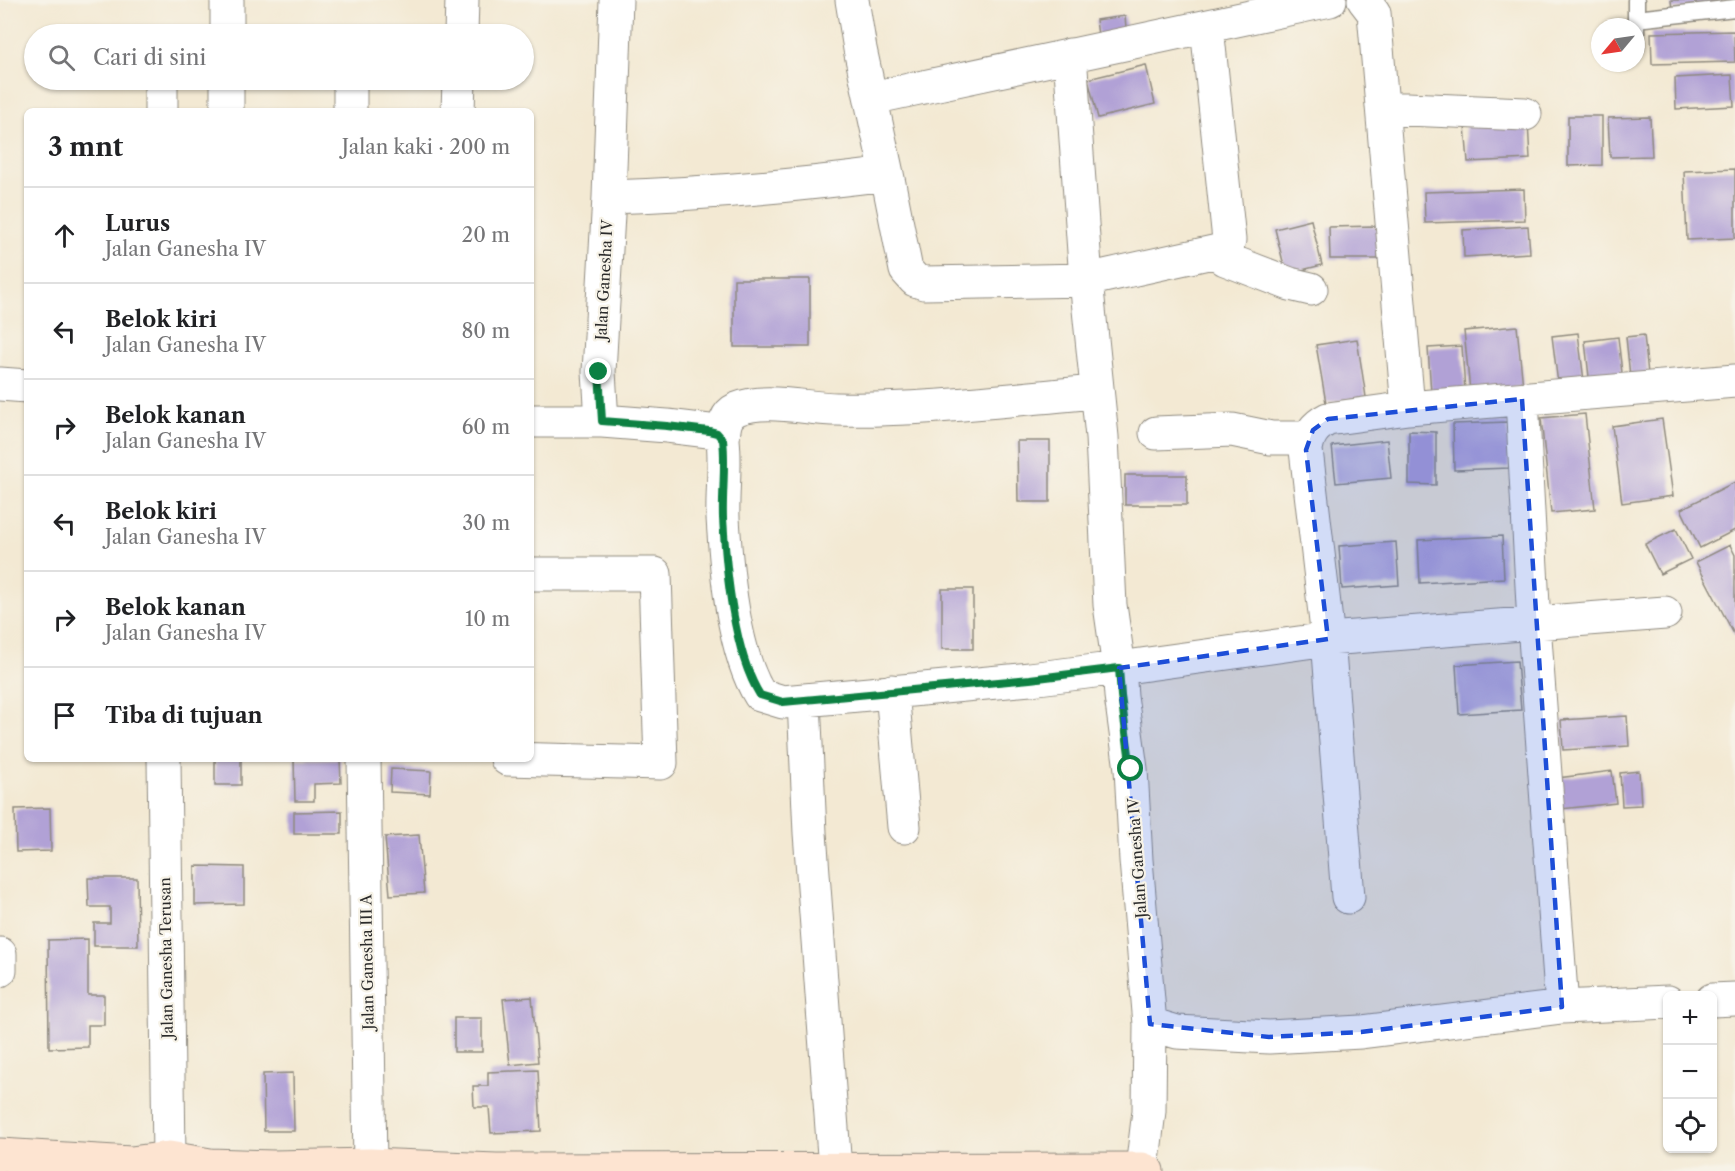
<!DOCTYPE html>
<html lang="id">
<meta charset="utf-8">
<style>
body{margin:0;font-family:"Libre Caslon Text",serif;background:#f2f2f2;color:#202124}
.controls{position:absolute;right:18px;bottom:18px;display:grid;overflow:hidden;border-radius:9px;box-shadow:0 2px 4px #0004}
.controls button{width:54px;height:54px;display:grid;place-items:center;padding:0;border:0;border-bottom:2px solid #e0e0e0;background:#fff;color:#202124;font:30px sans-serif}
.compass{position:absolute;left:1591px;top:18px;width:54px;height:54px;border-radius:50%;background:#fff;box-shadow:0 2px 4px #0004;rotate:241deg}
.stop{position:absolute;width:18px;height:18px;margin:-14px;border:4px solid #0b8043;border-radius:50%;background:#fff}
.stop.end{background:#0b8043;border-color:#fff;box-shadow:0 2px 6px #0008}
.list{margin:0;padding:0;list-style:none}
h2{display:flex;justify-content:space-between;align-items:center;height:78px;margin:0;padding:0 24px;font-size:26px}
h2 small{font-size:20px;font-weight:400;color:#757577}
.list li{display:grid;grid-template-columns:39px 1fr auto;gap:18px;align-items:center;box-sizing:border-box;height:96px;padding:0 24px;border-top:2px solid #e0e0e0}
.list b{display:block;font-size:22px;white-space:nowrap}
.list p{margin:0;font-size:20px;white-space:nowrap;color:#757577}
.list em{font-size:20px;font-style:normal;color:#757577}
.icon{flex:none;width:33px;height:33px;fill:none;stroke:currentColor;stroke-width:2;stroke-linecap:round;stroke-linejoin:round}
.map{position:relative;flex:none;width:1735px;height:1171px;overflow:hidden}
.search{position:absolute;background:#fff;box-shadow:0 2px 4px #0004;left:24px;top:24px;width:510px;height:66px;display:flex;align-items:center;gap:15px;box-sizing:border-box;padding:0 21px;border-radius:33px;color:#757577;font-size:22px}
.panel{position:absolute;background:#fff;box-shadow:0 2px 4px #0004;left:24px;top:108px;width:510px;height:654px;border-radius:9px}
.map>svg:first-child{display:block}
</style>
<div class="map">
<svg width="1735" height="1171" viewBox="0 0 1735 1171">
<rect width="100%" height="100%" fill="#f7f3e8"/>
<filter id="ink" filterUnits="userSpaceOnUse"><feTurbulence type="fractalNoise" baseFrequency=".0167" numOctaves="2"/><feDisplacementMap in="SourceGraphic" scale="12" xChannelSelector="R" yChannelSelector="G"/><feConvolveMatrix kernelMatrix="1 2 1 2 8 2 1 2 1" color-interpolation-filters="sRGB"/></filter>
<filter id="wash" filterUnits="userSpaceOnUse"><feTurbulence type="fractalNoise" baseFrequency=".008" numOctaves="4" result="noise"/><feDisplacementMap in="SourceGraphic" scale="24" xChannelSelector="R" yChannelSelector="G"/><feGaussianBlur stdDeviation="1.35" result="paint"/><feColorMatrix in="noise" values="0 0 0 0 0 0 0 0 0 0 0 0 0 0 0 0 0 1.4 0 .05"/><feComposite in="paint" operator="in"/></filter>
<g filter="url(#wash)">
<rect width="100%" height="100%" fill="#f3e9d3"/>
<g id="blocks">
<path fill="#b1a1d6" d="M1671 0H1720V3L1672 10Z
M1125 16 1127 40 1099 43 1096 20Z
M1734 31 1735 62 1652 64 1651 33Z
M1146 65 1155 104 1098 118 1088 79Z
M1732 75 1734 106 1676 109 1675 78Z
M1568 116H1602V165L1568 166Z
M1650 117 1652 156 1610 157 1608 118Z
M1528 122 1530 159 1468 162 1465 126Z
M1735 169V238L1687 240 1684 171Z
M1524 189 1525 220 1425 223 1424 192Z
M1311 220 1322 265 1286 274 1275 229Z
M1377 226 1378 259H1330L1329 227Z
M1528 226 1530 253 1464 257 1463 230Z
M734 279H810V347H734Z
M1517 326 1523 387 1470 391 1464 331Z
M1578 333 1585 389 1559 392 1552 336Z
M1644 335 1649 384 1631 386 1626 337Z
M1618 337 1623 382 1590 386 1585 341Z
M1357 339 1366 397 1326 403 1316 345Z
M1462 346 1465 391 1431 393 1428 348Z
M1585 414 1595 509 1551 513 1541 418Z
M1662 419 1673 496 1622 503 1612 426Z
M1508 422 1509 468 1454 470 1453 424Z
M1409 431 1436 432V485L1409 484Z
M1387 440 1391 478 1336 483 1332 446Z
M1017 441H1050V502H1018Z
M1125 475H1187V505H1125Z
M1735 482V530L1700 548 1681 509Z
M1676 529 1691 559 1660 574 1645 544Z
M1502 536 1504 578 1420 583 1418 540Z
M1396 542 1399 585 1342 589 1339 546Z
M1730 545 1735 555V636L1696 562Z
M942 589H973V649H942Z
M1517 661 1521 710 1459 714 1456 665Z
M1627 716 1629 746 1563 750 1561 720Z
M215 759H241V785H215Z
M294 759H340L341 783 314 784V801H295Z
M391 769 431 771 430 794 390 792Z
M1612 771 1616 803 1561 809 1558 778Z
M1639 771 1641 805 1622 806 1620 773Z
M50 808 51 851 16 852 15 809Z
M342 811V834H294V812Z
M419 835 424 893 390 895 385 837Z
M195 866 244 867V904L195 905Z
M88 878H137L138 946H94V923H110V907H89Z
M88 939V995H104V1025H88V1047L49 1048 48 940Z
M532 997 538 1062 510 1065 503 999Z
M454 1018H482V1052H454Z
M538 1070 541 1131 491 1133 489 1107H474L473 1086H488V1072Z
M293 1073 294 1131H264L263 1074Z"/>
</g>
</g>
<g filter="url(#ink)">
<use href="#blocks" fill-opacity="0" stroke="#8f8a7f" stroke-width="1.5"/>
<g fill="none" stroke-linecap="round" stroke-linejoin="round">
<g stroke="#8f8a7f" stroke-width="19">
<path id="lane" d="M1636 0V47
M1636 19 1735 8"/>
</g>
<g stroke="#8f8a7f" stroke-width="35">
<path id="street" d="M227 0V34
M1364 0 1374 13 1408 408
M461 34 462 0
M1070 55 1086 280 1102 437 1110 605 1119 668 1328 639 1665 613
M227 80V111
M161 86V111
M872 98 1330 0
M1383 108 1525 114
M350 111V80
M458 111 459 80
M887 174 906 270 915 280 924 283 1086 280 1222 250 1227 246 1229 240 1207 27
M609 197C702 194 794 186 887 174L860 49 852 0
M1216 252 1225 259 1290 284 1311 289
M0 384 27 386
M1522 399 1534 624 1562 1007
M531 421H602L667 426 709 431 717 433 723 440C726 465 722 492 723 518 726 569 733 652 760 695L783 702 1030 679 1119 668 1121 696 1131 769 1136 860 1150 1024 1149 1111 1142 1169
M602 421 599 372 609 197 616 0
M1156 433 1232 430 1271 438H1308
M723 440C724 428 724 415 737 409 764 397 808 409 837 409 923 411 1010 399 1096 392
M892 691 904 827
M804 700 810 833 835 1169
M164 759 169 1158
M364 759 370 1165
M507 759 661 763 655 574H531
M1348 897 1328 639 1306 450C1308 435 1314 426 1328 419L1408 408 1735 381
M0 954V970
M1712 1000 1735 999
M1150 1024 1177 1032 1269 1037 1361 1032 1562 1007 1668 1002"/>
</g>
<g stroke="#8f8a7f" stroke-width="35">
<path id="secondary" d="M0 1155 131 1163 169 1158 210 1165 274 1167 370 1165 496 1170 1142 1169 1147 1171"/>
</g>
<use href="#lane" stroke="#fff" stroke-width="16"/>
<use href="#street" stroke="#fff" stroke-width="33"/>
<use href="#secondary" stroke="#fde4d1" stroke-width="33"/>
</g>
</g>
<g fill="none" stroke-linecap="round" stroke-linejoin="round" filter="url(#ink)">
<path stroke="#0b8043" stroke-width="8" d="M599 372 602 421 667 426 709 431 717 433 723 440C726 465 722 492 723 518 726 569 733 652 760 695L783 702 1030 679 1119 668 1121 696 1131 769"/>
</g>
<path fill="#1d4ed8" fill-opacity="0.2" stroke="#1d4ed8" stroke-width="4.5" stroke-dasharray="12 8" stroke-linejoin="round" d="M1522 399 1562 1007 1361 1032 1269 1037 1150 1024 1119 668 1328 639 1306 450 1313 430 1328 419Z"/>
<g text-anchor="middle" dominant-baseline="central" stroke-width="4.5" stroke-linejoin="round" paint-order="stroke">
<g font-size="15" fill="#2b2b2b" stroke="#f7f3e8">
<text transform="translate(604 280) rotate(-87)">Jalan Ganesha IV</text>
<text transform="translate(1137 858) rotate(-94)">Jalan Ganesha IV</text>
<text transform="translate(166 958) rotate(-91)">Jalan Ganesha Terusan</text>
<text transform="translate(367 962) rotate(-91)">Jalan Ganesha III A</text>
</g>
</g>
</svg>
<div class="controls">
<button>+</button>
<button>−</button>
<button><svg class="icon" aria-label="locate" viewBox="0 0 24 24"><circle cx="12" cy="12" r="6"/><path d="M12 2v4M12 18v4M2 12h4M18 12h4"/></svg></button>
</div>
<svg class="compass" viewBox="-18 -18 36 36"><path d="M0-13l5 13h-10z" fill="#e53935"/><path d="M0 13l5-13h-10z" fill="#757577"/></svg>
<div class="stop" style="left:1131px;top:769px"></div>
<div class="stop end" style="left:599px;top:372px"></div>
<div class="search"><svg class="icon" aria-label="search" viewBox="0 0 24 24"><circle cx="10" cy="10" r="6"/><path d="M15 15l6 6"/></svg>Cari di sini</div>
<section class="panel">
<h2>3 mnt<small>Jalan kaki · 200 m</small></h2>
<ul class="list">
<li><svg class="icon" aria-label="ahead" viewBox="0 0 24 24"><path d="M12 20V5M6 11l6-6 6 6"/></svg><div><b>Lurus</b><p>Jalan Ganesha IV</p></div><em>20 m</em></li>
<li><svg class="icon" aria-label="left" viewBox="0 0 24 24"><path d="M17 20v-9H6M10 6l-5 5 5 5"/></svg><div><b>Belok kiri</b><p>Jalan Ganesha IV</p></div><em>80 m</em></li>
<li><svg class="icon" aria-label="right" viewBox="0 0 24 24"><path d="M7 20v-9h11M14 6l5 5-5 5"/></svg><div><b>Belok kanan</b><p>Jalan Ganesha IV</p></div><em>60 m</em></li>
<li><svg class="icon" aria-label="left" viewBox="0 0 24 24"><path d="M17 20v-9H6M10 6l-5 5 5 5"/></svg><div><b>Belok kiri</b><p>Jalan Ganesha IV</p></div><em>30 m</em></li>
<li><svg class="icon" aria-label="right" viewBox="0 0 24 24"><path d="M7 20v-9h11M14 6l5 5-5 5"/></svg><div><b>Belok kanan</b><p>Jalan Ganesha IV</p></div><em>10 m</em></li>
<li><svg class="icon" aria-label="arrive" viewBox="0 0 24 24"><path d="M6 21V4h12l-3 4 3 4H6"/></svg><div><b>Tiba di tujuan</b></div></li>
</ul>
</section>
</div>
